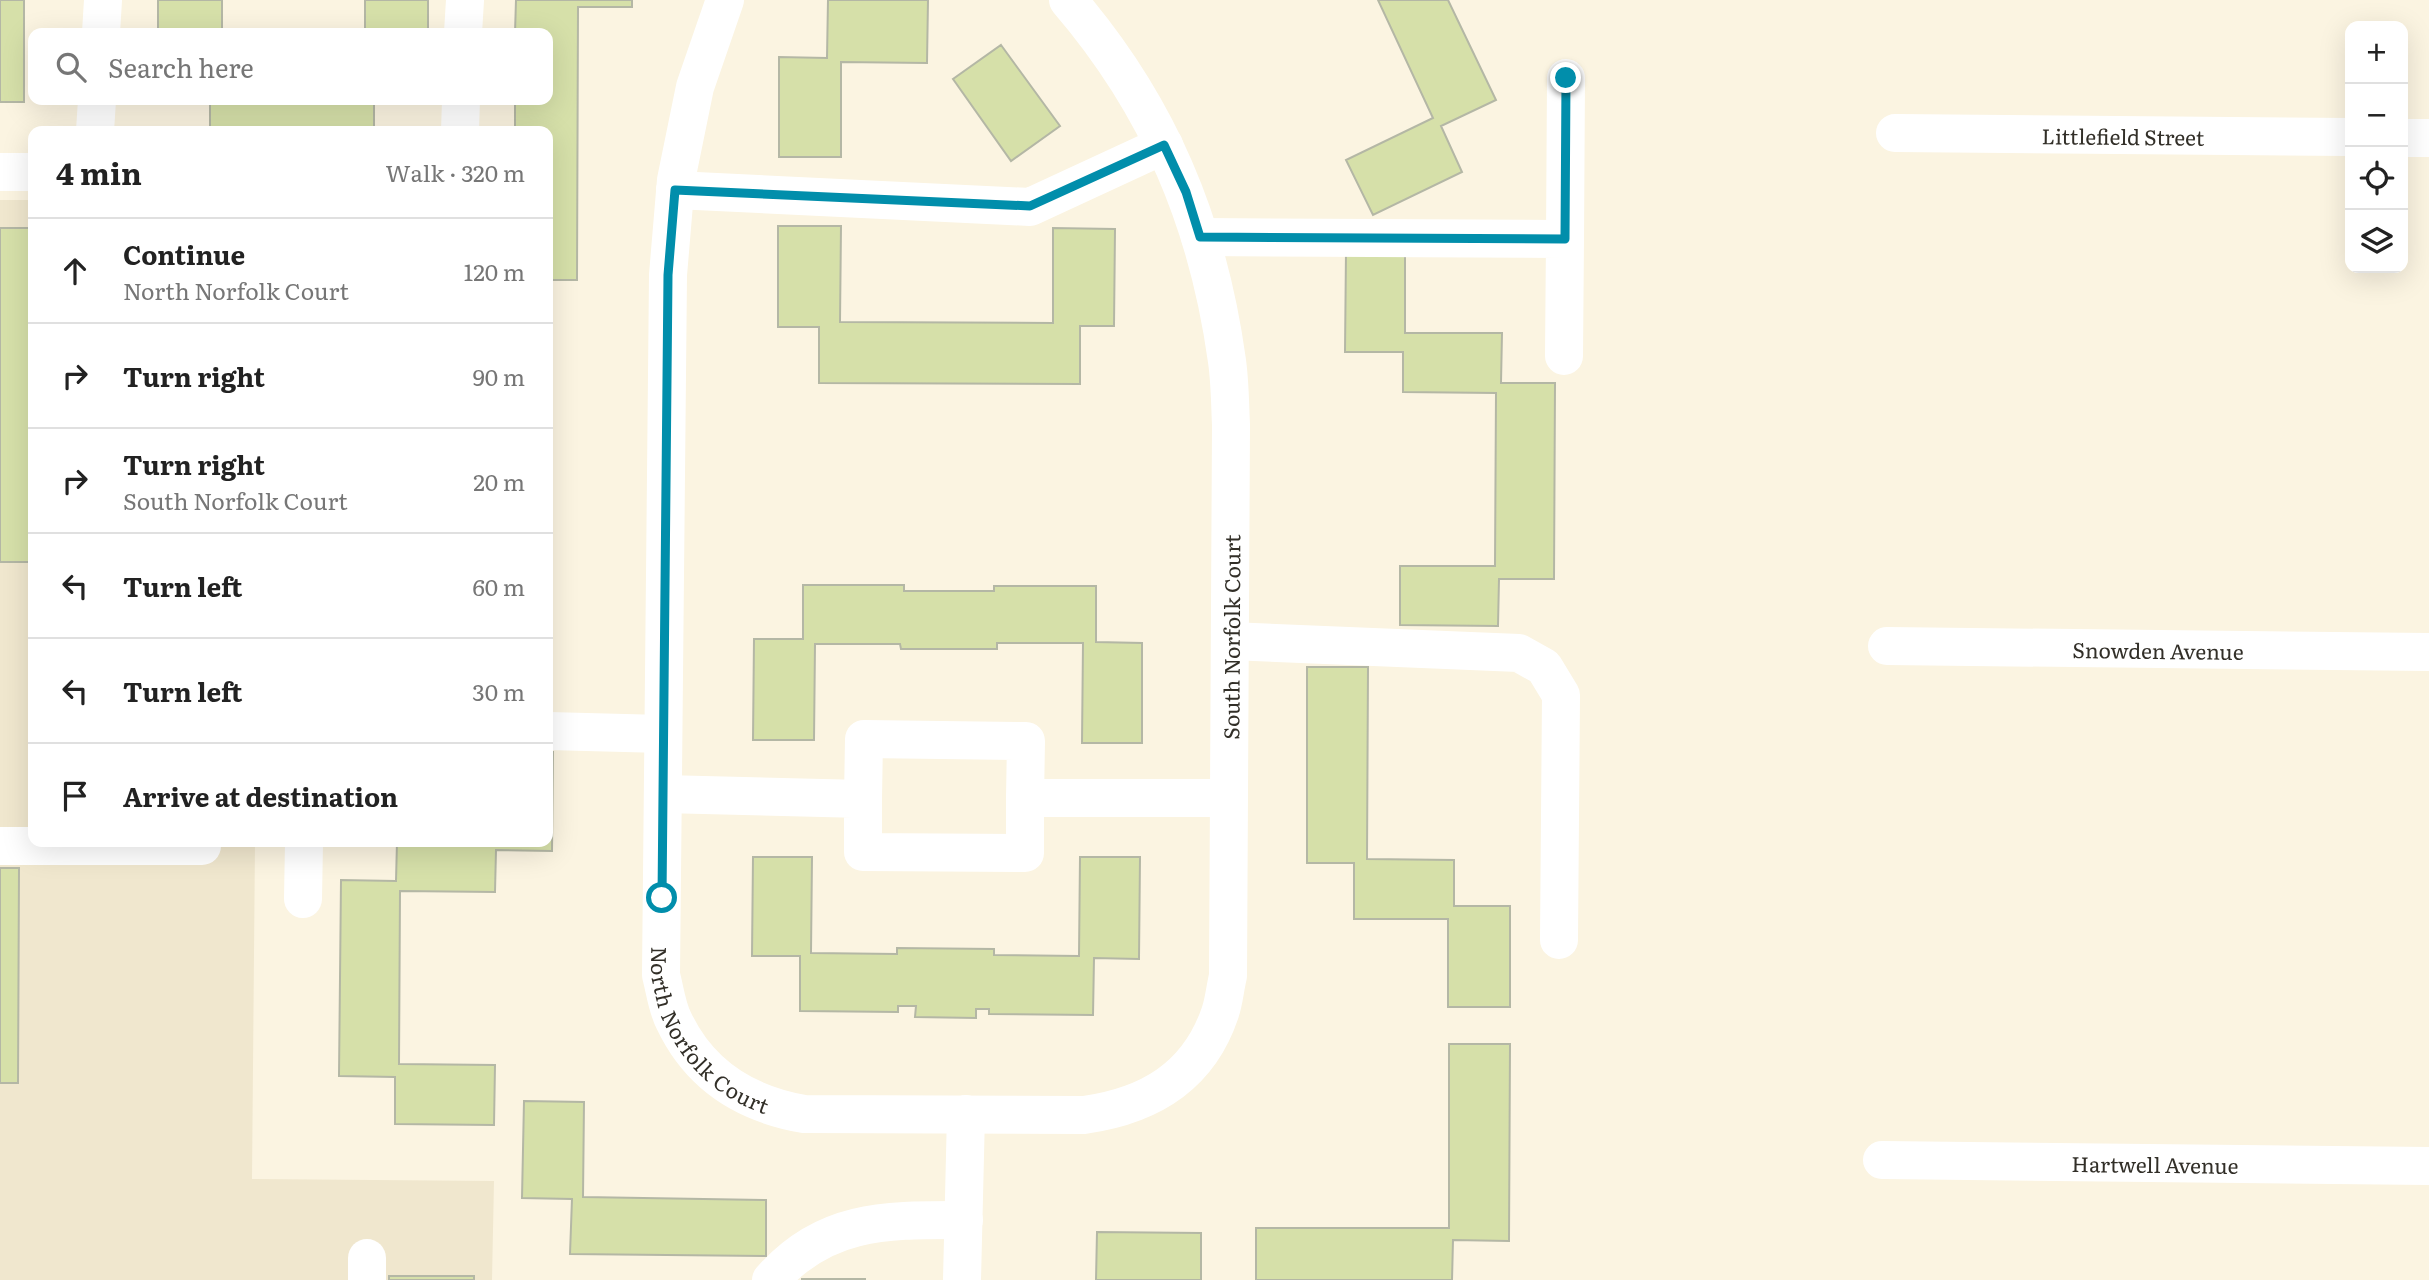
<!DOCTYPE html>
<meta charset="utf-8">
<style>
body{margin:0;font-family:Literata,serif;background:#f6f6f6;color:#222}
.controls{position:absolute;right:21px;top:21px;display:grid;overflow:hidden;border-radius:14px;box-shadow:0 7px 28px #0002}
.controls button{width:63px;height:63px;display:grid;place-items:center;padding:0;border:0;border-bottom:2px solid #e0e0e0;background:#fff;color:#222;font:35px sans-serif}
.stop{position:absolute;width:21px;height:21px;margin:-16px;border:5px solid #018eab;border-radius:50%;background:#fff}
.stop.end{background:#018eab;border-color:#fff;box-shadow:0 2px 7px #0008}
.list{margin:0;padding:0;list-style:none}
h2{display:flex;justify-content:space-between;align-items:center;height:91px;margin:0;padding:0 28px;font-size:30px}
h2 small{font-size:23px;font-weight:400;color:#767676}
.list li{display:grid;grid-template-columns:46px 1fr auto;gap:21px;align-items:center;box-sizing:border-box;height:105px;padding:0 28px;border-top:2px solid #e0e0e0}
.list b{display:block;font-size:26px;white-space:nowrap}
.list p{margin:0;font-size:23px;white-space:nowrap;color:#767676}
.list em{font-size:23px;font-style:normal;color:#767676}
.icon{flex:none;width:38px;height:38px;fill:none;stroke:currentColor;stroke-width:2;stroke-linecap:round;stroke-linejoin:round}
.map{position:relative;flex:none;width:2429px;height:1280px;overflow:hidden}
.search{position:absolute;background:#fff;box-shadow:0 7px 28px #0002;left:28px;top:28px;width:525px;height:77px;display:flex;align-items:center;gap:18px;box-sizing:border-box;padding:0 24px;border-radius:14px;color:#767676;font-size:26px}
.panel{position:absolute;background:#fff;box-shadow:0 7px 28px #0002;left:28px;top:126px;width:525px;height:721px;border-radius:14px}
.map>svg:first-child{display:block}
</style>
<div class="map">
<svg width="2429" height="1280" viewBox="0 0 2429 1280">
<rect width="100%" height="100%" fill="#fbf4e1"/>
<path fill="#f0e7ce" d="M0 200H33V842H255L252 1179 494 1181 492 1280H0Z"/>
<path fill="#d6e0a9" stroke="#b4b7a5" stroke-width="2" d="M0 0H24V102H0Z
M158 0H222V33H158Z
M365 0H428V33H365Z
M516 0H632V7H578L577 280H548V131H515V100H548V33H515Z
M828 0H928L927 63 841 62V157H779V57L827 58Z
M1378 0H1448L1496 100 1441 126 1462 172 1373 215 1346 160 1433 118Z
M1001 45 1060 126 1011 161 953 79Z
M210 100H374V131H210Z
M778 226H841L840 322 1053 323V228L1115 229 1114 326H1080V384L819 383V327H778Z
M0 228H33L31 562H0Z
M1346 252H1405V333H1502L1501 383H1555L1554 579H1499L1498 626 1400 625V566H1495L1496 393 1403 392V352H1345Z
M803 585H904V591H994V586H1096V642L1142 643V743H1082L1083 643H997V649H901L900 644H815L814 740H753L754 639H803Z
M548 611H552L551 710H548Z
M1307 667H1368L1367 859 1454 860V906H1510V1007H1448V919H1354V863H1307Z
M548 752H553L552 851 496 850 495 892 400 891 399 1064 495 1065 494 1125 395 1124V1077L339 1076 341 880 396 881 397 842H548Z
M753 857H812L811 953 897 954V948L994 949V955L1079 956 1080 857H1140L1139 959 1094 958 1093 1015 989 1014V1009H976V1018L915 1017 916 1006H898V1012L800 1011V956H752Z
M0 868H19L18 1083H0Z
M1449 1044H1510L1509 1241 1453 1240 1452 1280H1256V1228H1449Z
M524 1101 584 1102 583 1197 766 1200V1256L570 1254 572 1199 522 1198Z
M1097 1232 1201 1233V1280H1096Z
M389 1276H474V1280H389Z
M802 1279H865V1280H802Z"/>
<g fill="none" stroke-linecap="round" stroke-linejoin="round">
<g stroke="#fff" stroke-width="38">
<path id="s1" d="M725 0 695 87 676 180 668 275 661 975C665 990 667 1008 674 1021 700 1076 746 1104 804 1114L1084 1115C1148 1106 1198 1078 1220 1013 1224 1002 1225 988 1228 976L1231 425C1230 404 1230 382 1227 361 1208 223 1159 106 1068 0"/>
<path d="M101 33 103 0"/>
<path d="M463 33 465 0"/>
<path d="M95 131 97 100"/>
<path d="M460 131 461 100"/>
<path id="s2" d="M1895 133 2350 137"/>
<path d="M2403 138H2429"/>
<path d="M0 172H33"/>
<path d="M675 190 1030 207 1164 145"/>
<path d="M1200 237 1565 239 1564 356"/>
<path d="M1565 239 1566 78"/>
<path d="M1230 641 1519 653 1544 667 1561 695 1559 940"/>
<path id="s3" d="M1887 646 2429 652"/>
<path d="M548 731 663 734"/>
<path d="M663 794 863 799V852L1025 853V798H1228"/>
<path d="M863 799 864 739 1026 741 1025 798"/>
<path d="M0 846H202V842"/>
<path d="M303 899 304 842"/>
<path id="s4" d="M1882 1160 2429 1166"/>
<path d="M367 1280V1258"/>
<path d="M771 1280C825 1218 888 1220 964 1220"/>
<path d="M962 1280 966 1114"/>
</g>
</g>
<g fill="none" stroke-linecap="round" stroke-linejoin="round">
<path stroke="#018eab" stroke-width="9" d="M662 898 668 275 675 190 1030 206 1164 145 1186 192 1200 237 1565 239 1566 78"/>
</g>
<g text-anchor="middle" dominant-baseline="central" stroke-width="6" stroke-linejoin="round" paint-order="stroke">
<g font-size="21" fill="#322f28" stroke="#fbf4e1">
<text stroke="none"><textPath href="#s2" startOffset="228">Littlefield Street</textPath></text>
<text stroke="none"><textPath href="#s1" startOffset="2034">South Norfolk Court</textPath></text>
<text stroke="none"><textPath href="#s3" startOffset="271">Snowden Avenue</textPath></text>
<text stroke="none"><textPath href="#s1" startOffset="1057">North Norfolk Court</textPath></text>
<text stroke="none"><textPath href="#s4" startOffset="273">Hartwell Avenue</textPath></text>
</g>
</g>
</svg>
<div class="controls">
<button>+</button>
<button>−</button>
<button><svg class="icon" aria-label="locate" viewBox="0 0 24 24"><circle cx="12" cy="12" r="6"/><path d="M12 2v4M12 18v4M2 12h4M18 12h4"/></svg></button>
<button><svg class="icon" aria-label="layers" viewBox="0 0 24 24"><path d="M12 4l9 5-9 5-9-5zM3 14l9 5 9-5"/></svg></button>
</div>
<div class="stop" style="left:662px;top:898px"></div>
<div class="stop end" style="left:1566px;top:78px"></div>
<div class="search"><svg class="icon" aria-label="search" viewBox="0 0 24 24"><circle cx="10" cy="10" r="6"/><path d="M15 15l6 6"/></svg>Search here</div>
<section class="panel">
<h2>4 min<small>Walk · 320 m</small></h2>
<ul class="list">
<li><svg class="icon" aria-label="ahead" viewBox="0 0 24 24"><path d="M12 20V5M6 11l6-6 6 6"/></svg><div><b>Continue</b><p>North Norfolk Court</p></div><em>120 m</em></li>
<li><svg class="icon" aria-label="right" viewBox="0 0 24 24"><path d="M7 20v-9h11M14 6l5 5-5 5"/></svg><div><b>Turn right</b></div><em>90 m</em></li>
<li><svg class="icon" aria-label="right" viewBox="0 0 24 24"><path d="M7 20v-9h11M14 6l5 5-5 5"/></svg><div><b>Turn right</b><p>South Norfolk Court</p></div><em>20 m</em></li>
<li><svg class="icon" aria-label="left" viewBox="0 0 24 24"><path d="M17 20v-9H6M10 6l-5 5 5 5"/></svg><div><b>Turn left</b></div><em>60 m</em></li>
<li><svg class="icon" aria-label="left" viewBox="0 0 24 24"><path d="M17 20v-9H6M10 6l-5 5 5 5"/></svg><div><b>Turn left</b></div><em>30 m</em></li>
<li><svg class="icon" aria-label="arrive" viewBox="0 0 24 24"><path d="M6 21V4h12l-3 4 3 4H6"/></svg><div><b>Arrive at destination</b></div></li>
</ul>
</section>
</div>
